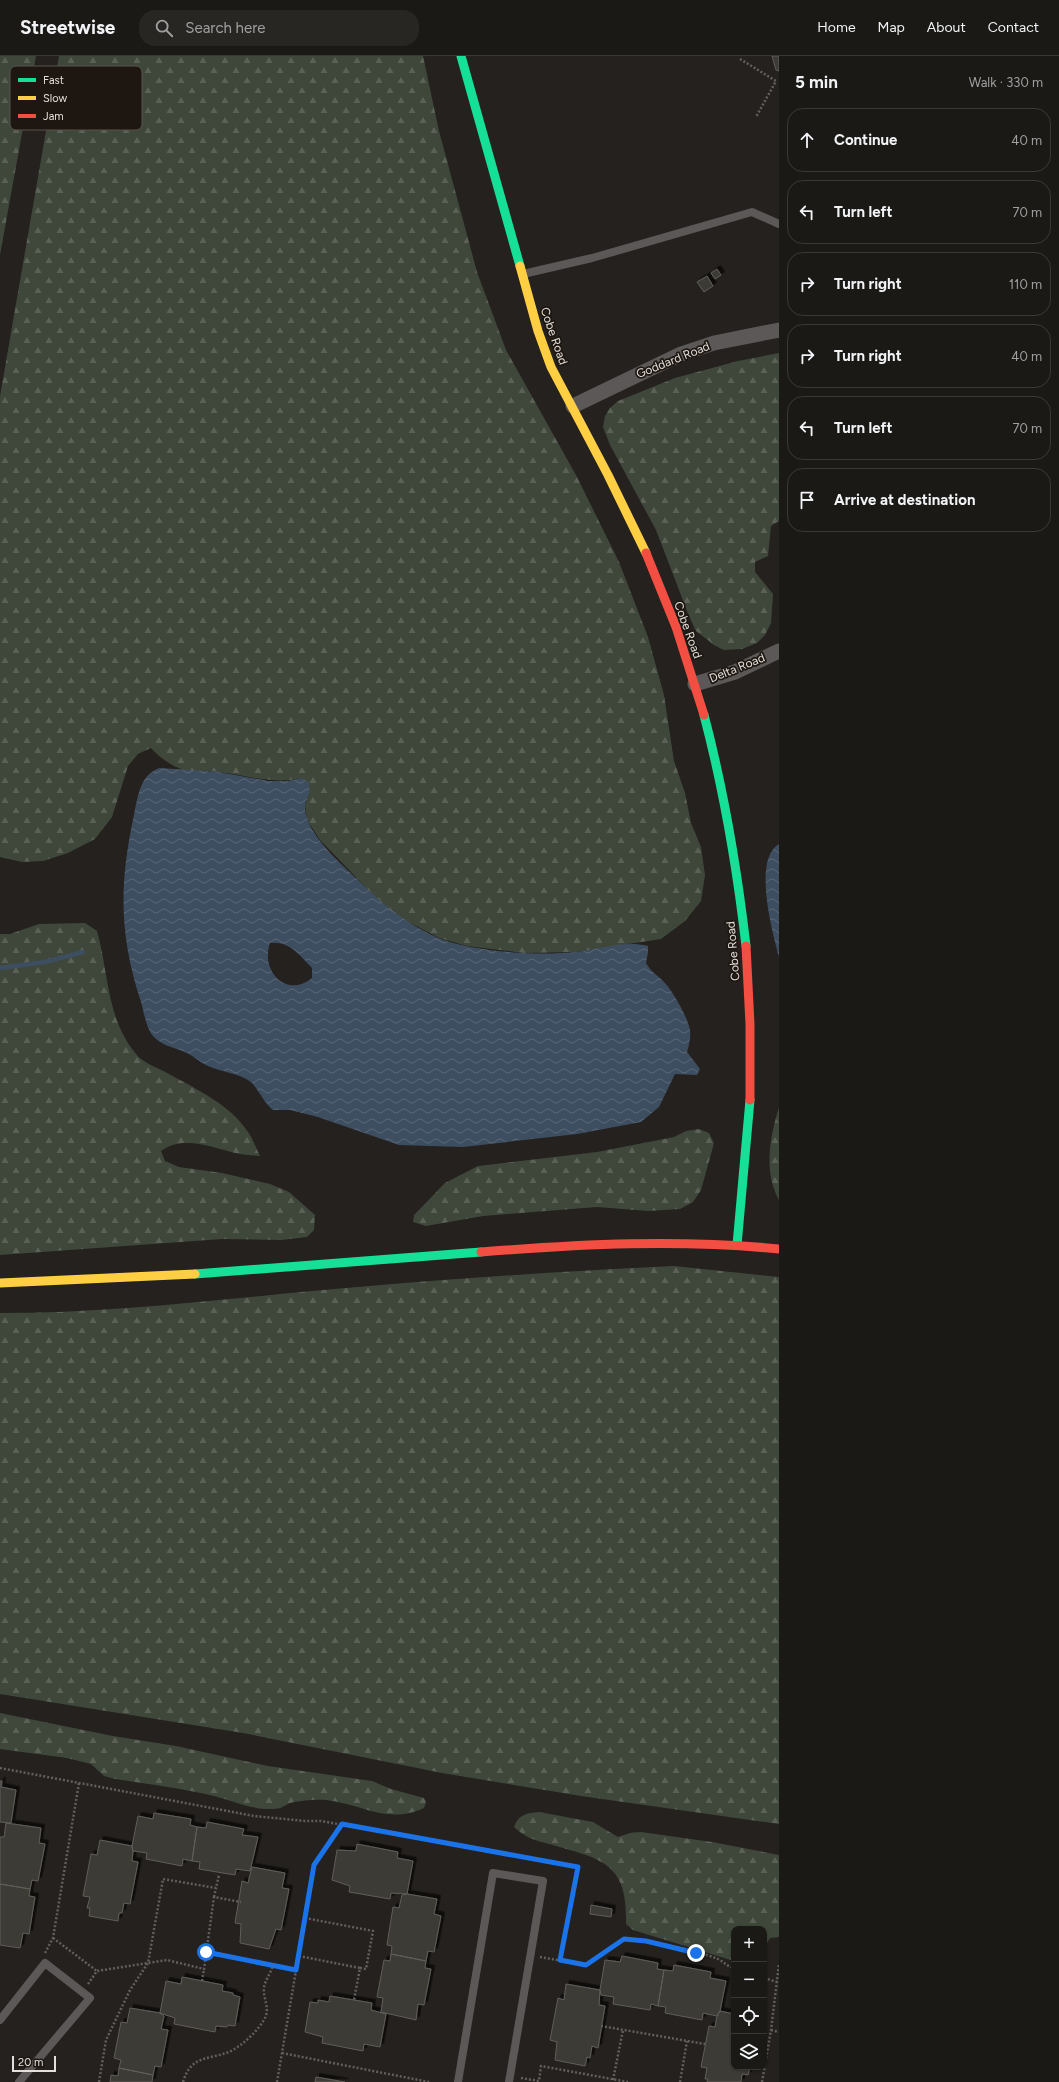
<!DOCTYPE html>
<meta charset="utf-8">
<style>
body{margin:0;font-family:Figtree,sans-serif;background:#282623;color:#f1f3f6}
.controls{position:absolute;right:12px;bottom:12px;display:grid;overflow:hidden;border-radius:8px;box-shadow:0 1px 3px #0004}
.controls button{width:36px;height:36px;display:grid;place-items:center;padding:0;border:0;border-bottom:1px solid #393835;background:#1b1916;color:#f1f3f6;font:20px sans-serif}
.scale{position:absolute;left:12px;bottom:10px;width:44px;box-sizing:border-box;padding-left:4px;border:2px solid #e4dfdb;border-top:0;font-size:11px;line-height:14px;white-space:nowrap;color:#e4dfdb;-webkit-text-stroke:3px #1e1711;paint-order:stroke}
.stop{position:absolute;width:12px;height:12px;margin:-9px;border:3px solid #1a73e8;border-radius:50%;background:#fff}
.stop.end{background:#1a73e8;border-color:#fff;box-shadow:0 1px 4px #0008}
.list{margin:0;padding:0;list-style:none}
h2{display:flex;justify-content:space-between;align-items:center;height:52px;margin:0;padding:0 16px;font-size:17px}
h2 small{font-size:13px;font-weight:400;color:#a0a0a1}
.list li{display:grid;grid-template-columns:26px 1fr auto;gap:12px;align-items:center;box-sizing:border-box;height:64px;margin:0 8px 8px;padding:0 8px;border:1px solid #393835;border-radius:16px}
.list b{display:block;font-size:15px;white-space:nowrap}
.list em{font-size:13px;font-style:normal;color:#a0a0a1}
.icon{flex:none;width:22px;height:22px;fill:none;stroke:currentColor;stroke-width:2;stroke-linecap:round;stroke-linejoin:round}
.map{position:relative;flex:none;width:779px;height:2026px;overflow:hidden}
header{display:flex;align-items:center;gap:24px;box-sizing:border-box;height:56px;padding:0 20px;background:#1b1916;border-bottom:1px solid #393835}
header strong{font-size:19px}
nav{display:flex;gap:22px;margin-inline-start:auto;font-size:14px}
.search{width:280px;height:36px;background:#282623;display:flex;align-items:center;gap:10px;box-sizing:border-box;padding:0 14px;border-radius:16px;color:#a0a0a1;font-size:15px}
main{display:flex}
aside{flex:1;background:#1b1916}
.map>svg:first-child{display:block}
</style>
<header>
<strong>Streetwise</strong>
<div class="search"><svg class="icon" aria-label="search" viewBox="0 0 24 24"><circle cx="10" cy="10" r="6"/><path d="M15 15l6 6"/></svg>Search here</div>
<nav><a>Home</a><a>Map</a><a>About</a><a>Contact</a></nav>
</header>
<main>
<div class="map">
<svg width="779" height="2026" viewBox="0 0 779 2026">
<defs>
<pattern id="forest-firs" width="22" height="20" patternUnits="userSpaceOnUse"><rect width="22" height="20" fill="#3f473a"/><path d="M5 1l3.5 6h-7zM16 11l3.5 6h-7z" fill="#5b6156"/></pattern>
<pattern id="water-waves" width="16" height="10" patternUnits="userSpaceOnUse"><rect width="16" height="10" fill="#3e4e61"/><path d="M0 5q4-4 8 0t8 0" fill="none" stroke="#5a6777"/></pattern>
<filter id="shadow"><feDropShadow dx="3.5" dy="-3.5" stdDeviation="0" flood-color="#0009"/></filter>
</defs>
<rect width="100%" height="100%" fill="#24211e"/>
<path fill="url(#forest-firs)" d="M0 0H36L0 199Z
M59 0H423L439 75 477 216 506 294 577 421 619 506 648 581 664 639 674 705 685 737 691 767 701 791 705 819 701 845 685 865 661 883 576 896 524 897 467 890 439 882 401 862 378 844 320 784 307 764 305 749 309 738 301 722C272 729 247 719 218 716 207 714 192 717 181 713 170 709 159 701 151 692L138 698 128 710 112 761 95 783 68 797 43 805 22 806 0 801V340Z
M779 297V465L771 470 768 500 755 506V516L773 538 771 567 765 579 757 587 742 593 724 594 714 589 696 575 689 560 656 474 610 389 603 371 605 360 610 352 618 345 675 322 738 305Z
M85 867 97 875C109 917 106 962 136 998 142 1006 158 1012 167 1017 194 1032 230 1048 248 1076 253 1083 256 1092 260 1100 252 1099 243 1099 235 1097 211 1091 183 1079 161 1095L165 1105 179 1111 222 1117 270 1128 289 1136 315 1159 314 1174 307 1181 281 1184 222 1183 0 1199V878H10L39 868Z
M779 1051V1144C763 1115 770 1081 779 1051Z
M699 1073 709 1077 714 1087 701 1134 693 1146 680 1153 648 1155 597 1151 483 1160 426 1170 413 1166 414 1159 445 1127 478 1110 597 1096 674 1081 686 1075Z
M674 1210 779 1221V1768L581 1740 442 1717 243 1677 0 1638V1257C123 1257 246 1240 369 1230 471 1221 572 1215 674 1210Z
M0 1657 113 1680 176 1690 268 1710 372 1725 391 1733 424 1742 426 1746 424 1752C387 1769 362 1748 326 1744 319 1743 296 1745 290 1747 284 1750 280 1753 273 1753 252 1754 234 1745 214 1740 181 1732 148 1728 115 1723L104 1720 91 1708 67 1702 0 1693Z
M539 1756 593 1766 618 1781 630 1777 641 1776 712 1786 779 1799V1881L770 1882 764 1892V1873H734V1905L633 1874 626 1868C628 1805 600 1803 549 1788 534 1784 526 1782 514 1771 518 1759 526 1757 539 1756Z"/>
<path fill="url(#water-waves)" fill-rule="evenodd" d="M160 712 218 716 269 725H288L301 722 309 726C309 730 310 735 309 738 308 742 305 746 305 750 304 776 340 807 358 824 382 848 407 868 438 882 472 896 540 900 576 896 600 893 624 884 648 890V896L646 907C652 917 655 917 663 925 672 933 688 962 690 974 691 982 689 989 687 996L700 1013 697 1019 675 1018 659 1051 641 1066 577 1078 463 1091 399 1089 318 1061 290 1054H273C264 1047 257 1031 251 1026 239 1017 221 1016 208 1010 199 1006 192 998 182 995 172 991 161 989 153 980 146 972 144 956 141 946 119 879 119 828 134 759 138 740 140 718 160 712ZM270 887C290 885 300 900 312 912V922C287 943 260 915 270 887Z
M779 788V901C773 878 752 803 779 788Z"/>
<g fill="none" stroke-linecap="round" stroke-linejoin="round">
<path stroke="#3e4e61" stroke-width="4.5" d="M0 912 45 906 83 896"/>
</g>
<path fill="#3e3a34" stroke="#605e5a" filter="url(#shadow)" d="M772 0H779V15L776 14Z
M717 213 721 219 715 223 711 217Z
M707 220 713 230 704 236 697 226Z
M0 1725H2L1 1731 16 1734 11 1767 0 1766Z
M154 1757 191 1763 190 1769 197 1771 192 1805 183 1803 182 1810 146 1803 147 1797 133 1795 132 1790 138 1760 153 1763Z
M207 1766 244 1773 242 1779 258 1781 250 1815 236 1813 235 1819 199 1813 200 1806 192 1805 197 1771 206 1772Z
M6 1767 41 1772 39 1787 45 1788 38 1825 32 1824 30 1833 0 1828V1781H4Z
M100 1784 132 1790 133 1795 132 1805 138 1806 130 1848 124 1847 122 1857H119L118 1865 89 1860 90 1852H87L90 1841 83 1840 91 1798 97 1799Z
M357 1788 398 1796 397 1802 413 1805 407 1838 391 1837 390 1843 349 1836 350 1830 332 1824 337 1794 356 1795Z
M252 1811 285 1817 282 1832 289 1833 281 1874 276 1873 269 1893 240 1887 241 1868 235 1867 242 1825 248 1827Z
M0 1828 30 1833 29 1840 35 1841 29 1878 23 1877 20 1892 0 1889Z
M407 1838 437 1843 434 1858 441 1860 434 1896 428 1895 426 1905 391 1898 392 1890 387 1889 393 1851 399 1852 402 1839Z
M591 1849 612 1853 611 1861 590 1858Z
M391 1898 426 1905 425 1912 431 1913 424 1949 418 1948 416 1964 381 1956 383 1942 377 1941 384 1904 390 1905Z
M622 1900 658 1907 657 1913 664 1914 658 1950 651 1948 650 1954 613 1948 614 1941 601 1939 600 1934 605 1904 620 1906Z
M674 1909 711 1916 710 1922 726 1925 720 1955 717 1960 703 1957 702 1964 665 1957 666 1951 658 1950 664 1914 673 1915Z
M182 1921 223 1929 222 1935 233 1937V1939L240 1941 235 1970 228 1969 227 1971 216 1970 215 1976 174 1968 175 1962 160 1957 166 1925 181 1928Z
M566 1928 600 1934 599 1949 605 1950 598 1992 592 1990 590 2002 587 2001 585 2010 555 2004 557 1986 550 1984 558 1942 564 1944Z
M330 1940 372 1947 371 1954 386 1958 380 1991 364 1988 363 1995 322 1987 323 1981 305 1976 310 1946 318 1947V1944L329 1946Z
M130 1952 160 1957 164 1960 161 1973 168 1974 161 2011 155 2010 153 2019 119 2012 121 2004 114 2002 121 1966 127 1967Z
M720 1955 734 1958V2011H750L748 2019 742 2018 741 2026H707L708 2023H705L707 2012 701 2011 709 1970 715 1971 717 1960Z
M119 2012 153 2019 152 2026H110L111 2019 118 2020Z
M316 2021 345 2026H315Z"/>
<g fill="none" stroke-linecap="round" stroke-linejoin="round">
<path stroke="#62605f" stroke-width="2.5" stroke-dasharray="2 2" stroke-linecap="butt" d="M740 3 776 25 756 61
M0 1712 254 1760 305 1765H321L578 1811 560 1904
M214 1841 216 1832
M305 1862 373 1875 366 1913 360 1912 354 1944
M53 1882 97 1915
M206 1896 296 1914
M45 1897 53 1882 79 1727
M299 1900 360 1912
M540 1901 586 1909 624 1883C650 1886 694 1893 718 1903 724 1906 728 1911 734 1912
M764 1922 777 1926
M202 1925 204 1913
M88 1928 97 1915 167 1904 204 1913 214 1841 241 1846
M601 1970 705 1988
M771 1974 779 1976
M282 1997 429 2026
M521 2022 539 2025 541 2010 628 2026
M613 2024 623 1974
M99 2026 106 1984 130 1934 148 1907 163 1823 216 1832 219 1819
M183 2026C191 1999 208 2004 229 1996 242 1990 258 1975 265 1962 270 1951 263 1943 264 1932 265 1924 271 1917 273 1909
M277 2026 314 1809 342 1768
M680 2026 687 1985
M762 2026 771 1974 779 1908"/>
<path stroke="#5b5857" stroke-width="8" d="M523 218 592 202 752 156 779 168
M0 1964 45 1907 90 1942 19 2026
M458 2026 493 1817 543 1825 509 2026"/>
<path stroke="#5b5857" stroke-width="15" d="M573 350 681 298 714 287 779 274
M695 628 735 616 779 595"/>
<path stroke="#16e098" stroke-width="9" d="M461 0 520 210
M704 659C724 735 737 812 746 890
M737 1189 750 1044
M195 1218 481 1196"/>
<path stroke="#ffcf43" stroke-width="9" d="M520 210 538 275 551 311 608 419 646 497
M0 1227 195 1218"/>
<path stroke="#f24e42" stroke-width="9" d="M646 497 676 571 704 659
M746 890 750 968V1044
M481 1196C581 1188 679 1183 779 1193"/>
</g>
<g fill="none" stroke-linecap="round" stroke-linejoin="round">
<path stroke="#1a73e8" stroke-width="5" d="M206 1896 296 1914 314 1809 342 1768 578 1811 560 1904 586 1909 624 1883 646 1885 696 1897"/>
</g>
<g text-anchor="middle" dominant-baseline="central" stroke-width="3.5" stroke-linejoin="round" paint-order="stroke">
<g font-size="12" fill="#e4dfdb" stroke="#1e1711">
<text transform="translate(554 280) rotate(71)">Cobe Road</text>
<text transform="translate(673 304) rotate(-22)">Goddard Road</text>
<text transform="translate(688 574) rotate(70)">Cobe Road</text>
<text transform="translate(737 612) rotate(-22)">Delta Road</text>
<text transform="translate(733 895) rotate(-95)">Cobe Road</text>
</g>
</g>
<rect x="10" y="10" width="132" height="64" rx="6" fill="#1e1711" stroke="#59534e" stroke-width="1"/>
<rect x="18" y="22" width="18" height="4" fill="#16e098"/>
<rect x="18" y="40" width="18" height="4" fill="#ffcf43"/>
<rect x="18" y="58" width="18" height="4" fill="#f24e42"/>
<g font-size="11" fill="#e4dfdb">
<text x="43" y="28">Fast</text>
<text x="43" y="46">Slow</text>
<text x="43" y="64">Jam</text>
</g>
</svg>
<div class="controls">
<button>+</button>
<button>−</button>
<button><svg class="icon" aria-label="locate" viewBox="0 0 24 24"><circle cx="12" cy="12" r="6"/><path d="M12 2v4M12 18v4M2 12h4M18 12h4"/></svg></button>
<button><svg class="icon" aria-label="layers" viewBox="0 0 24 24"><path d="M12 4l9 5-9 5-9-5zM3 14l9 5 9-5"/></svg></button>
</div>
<div class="scale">20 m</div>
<div class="stop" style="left:206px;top:1896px"></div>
<div class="stop end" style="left:696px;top:1897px"></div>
</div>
<aside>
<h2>5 min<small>Walk · 330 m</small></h2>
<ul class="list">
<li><svg class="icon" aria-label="ahead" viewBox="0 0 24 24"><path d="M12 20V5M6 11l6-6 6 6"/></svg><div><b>Continue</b></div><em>40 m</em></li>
<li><svg class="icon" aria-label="left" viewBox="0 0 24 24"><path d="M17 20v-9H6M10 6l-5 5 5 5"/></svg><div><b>Turn left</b></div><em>70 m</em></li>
<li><svg class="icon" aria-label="right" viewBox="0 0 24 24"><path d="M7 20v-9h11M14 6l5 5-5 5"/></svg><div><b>Turn right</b></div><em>110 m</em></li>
<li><svg class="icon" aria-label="right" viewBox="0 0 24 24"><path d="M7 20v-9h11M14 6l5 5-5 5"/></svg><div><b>Turn right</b></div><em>40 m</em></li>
<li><svg class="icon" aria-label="left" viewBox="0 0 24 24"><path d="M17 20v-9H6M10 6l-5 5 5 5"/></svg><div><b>Turn left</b></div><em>70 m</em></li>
<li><svg class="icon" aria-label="arrive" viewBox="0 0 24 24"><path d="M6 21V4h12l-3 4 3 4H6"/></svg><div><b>Arrive at destination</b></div></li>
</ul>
</aside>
</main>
